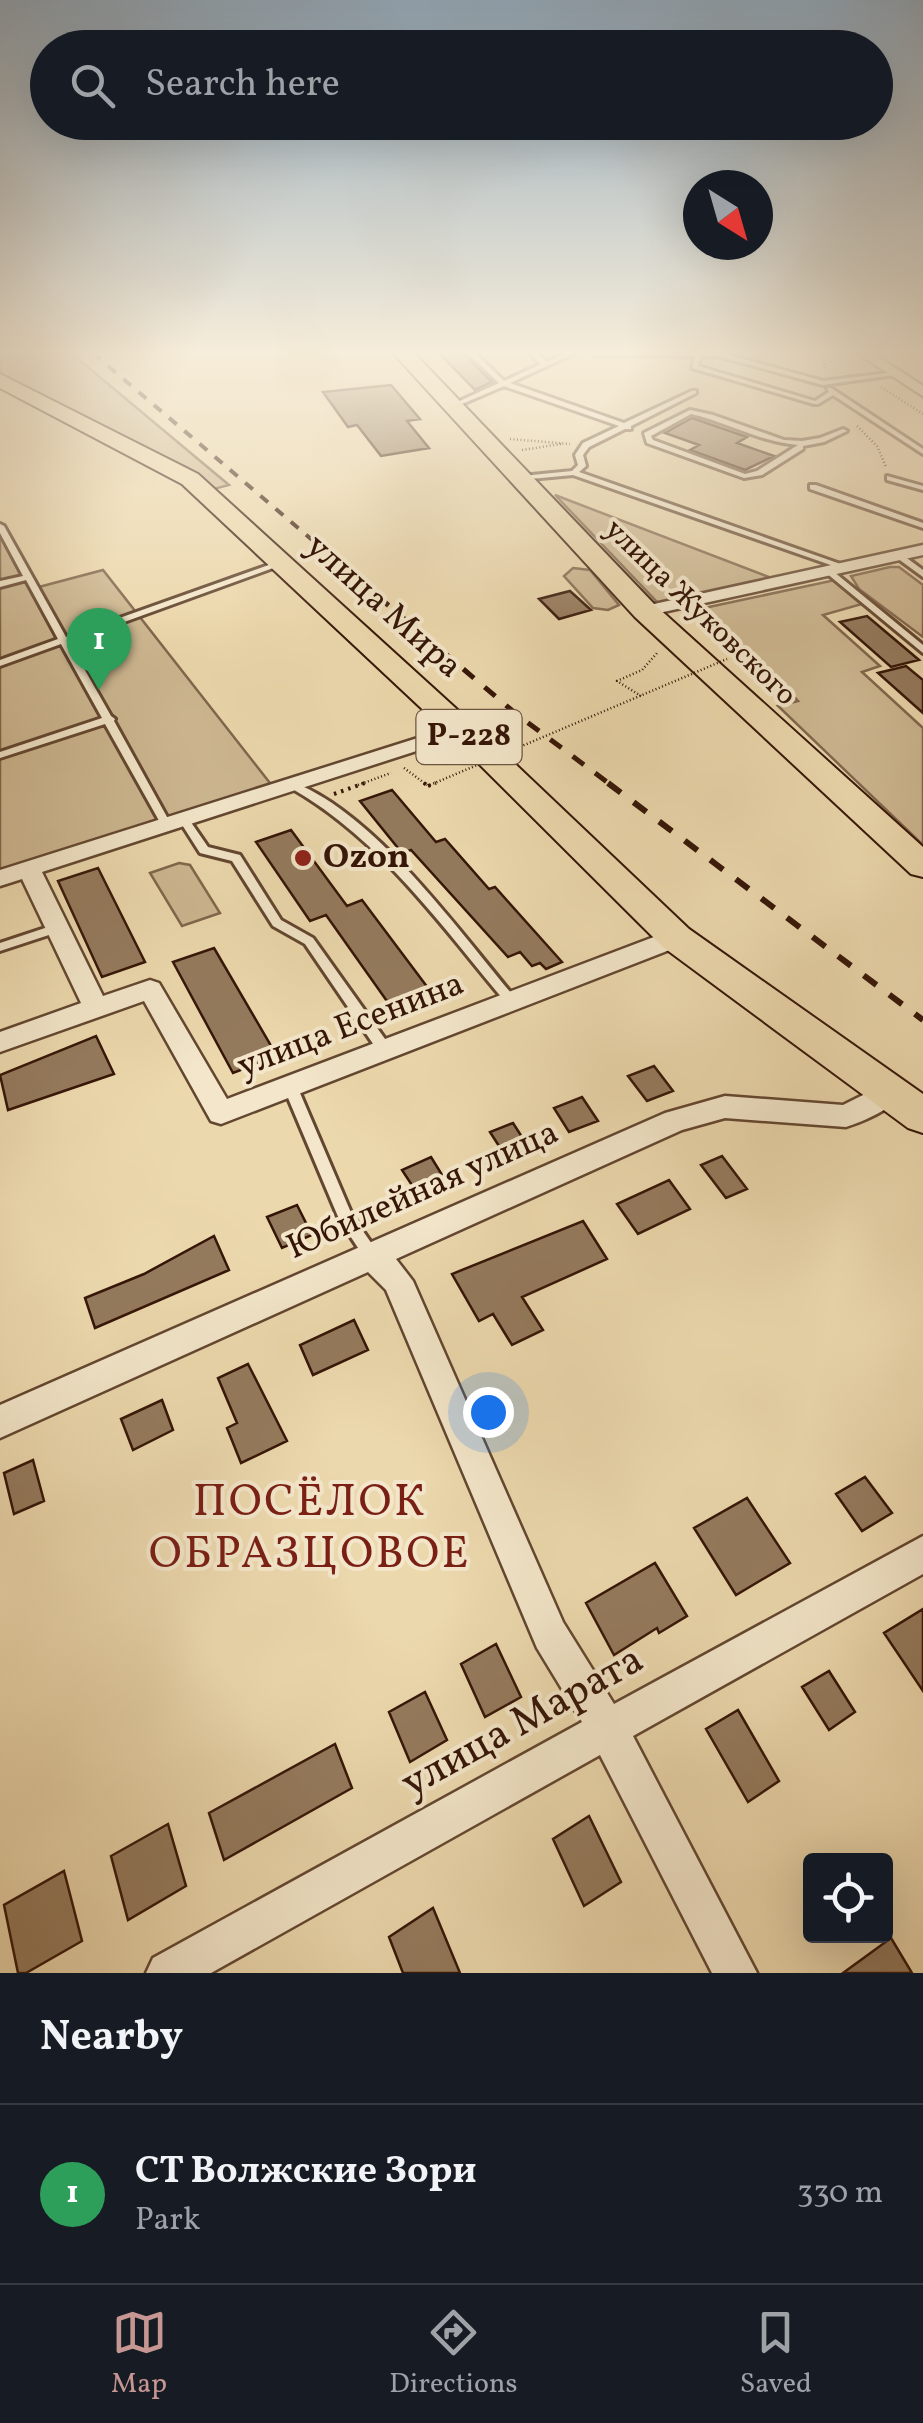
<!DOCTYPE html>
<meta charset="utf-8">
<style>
body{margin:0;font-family:Vollkorn,serif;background:#242831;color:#f1f3f6}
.controls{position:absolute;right:30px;bottom:30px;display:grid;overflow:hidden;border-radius:10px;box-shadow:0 10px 40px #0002}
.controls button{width:90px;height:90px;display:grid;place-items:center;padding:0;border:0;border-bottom:2px solid #363941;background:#171b24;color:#f1f3f6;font:50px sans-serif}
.compass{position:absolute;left:683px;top:170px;width:90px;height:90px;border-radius:50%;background:#171b24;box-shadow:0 10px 40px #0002;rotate:143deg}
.you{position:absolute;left:488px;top:1412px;width:35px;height:35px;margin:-25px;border:8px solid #fff;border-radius:50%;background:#1a73e8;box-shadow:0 0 0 15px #1a73e833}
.badge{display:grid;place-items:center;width:65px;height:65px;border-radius:50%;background:#c59692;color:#fff;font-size:32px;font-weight:700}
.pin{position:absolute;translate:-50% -82px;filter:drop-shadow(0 2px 5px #0008)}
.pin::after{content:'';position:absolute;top:52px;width:35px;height:30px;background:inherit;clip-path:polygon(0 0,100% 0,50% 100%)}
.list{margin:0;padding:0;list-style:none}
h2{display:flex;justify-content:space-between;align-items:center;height:130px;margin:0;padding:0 40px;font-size:42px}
h2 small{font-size:32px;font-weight:400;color:#9ea1a6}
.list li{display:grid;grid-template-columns:65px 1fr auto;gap:30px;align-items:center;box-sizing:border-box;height:180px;padding:0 40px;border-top:2px solid #363941}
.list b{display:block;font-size:38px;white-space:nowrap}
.list p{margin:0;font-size:32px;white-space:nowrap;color:#9ea1a6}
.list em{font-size:32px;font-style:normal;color:#9ea1a6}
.icon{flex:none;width:55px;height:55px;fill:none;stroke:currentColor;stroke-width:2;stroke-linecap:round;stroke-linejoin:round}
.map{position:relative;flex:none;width:923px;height:1973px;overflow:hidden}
.search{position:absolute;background:#171b24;box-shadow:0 10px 40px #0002;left:30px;right:30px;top:30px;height:110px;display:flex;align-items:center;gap:25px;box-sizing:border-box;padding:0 35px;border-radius:55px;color:#9ea1a6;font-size:38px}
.sheet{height:310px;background:#171b24}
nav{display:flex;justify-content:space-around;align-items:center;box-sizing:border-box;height:140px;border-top:2px solid #363941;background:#171b24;font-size:28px;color:#9ea1a6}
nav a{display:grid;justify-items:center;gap:5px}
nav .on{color:#c59692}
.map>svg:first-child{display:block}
</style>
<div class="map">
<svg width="923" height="1973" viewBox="0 0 923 1973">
<rect width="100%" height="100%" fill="#ecd8ad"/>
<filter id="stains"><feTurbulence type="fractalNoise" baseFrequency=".002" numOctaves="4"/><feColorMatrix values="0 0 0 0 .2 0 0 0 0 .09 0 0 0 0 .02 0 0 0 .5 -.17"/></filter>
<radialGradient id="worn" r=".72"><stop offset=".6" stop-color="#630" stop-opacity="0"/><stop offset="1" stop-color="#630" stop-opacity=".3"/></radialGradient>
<path fill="#cdb791" stroke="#81664c" stroke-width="2.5" d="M0 353H71L229 485 214 489 188 468 10 381 0 372Z
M555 495 774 579 659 604Z
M0 526 35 588 103 570 277 792 0 878Z
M890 567H899L923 585V637L859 589 851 576Z
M573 568 590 570 619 605 608 610 593 608 564 576Z
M835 580 862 604 823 615 880 666 862 672 923 728V845L778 706 798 701 787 689 690 611Z
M179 863 190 865 220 913 182 926 150 873Z"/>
<path fill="#947a5d" stroke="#351507" stroke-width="2.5" d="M439 353H463L492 382 475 390Z
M391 385 420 419 407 421 429 448 381 456 357 425 348 427 323 392Z
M692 418 747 437 737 443 774 456 745 470 690 450 699 445 665 433Z
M570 591 591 610 559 619 539 599Z
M867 616 919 660 891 667 840 622Z
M906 666 923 680V713L878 673Z
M392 790 436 842 445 839 489 889 495 887 562 962 546 969 540 963 532 966 520 952 508 957 411 850 402 853 360 801Z
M291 830 347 906 362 900 428 988 389 1004 326 915 310 921 256 842Z
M98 868 145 962 102 977 58 881Z
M214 948 277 1056 233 1073 173 962Z
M96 1036 114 1074 8 1110 0 1075Z
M654 1066 673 1091 647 1101 628 1076Z
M582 1097 598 1121 569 1132 554 1108Z
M513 1123 529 1148 506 1157 490 1132Z
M722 1156 747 1189 726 1198 701 1165Z
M431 1157 447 1183 419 1196 402 1170Z
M669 1180 690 1209 638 1234 617 1204Z
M297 1205 312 1235 282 1248 267 1217Z
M583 1221 607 1259 522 1297 543 1330 512 1345 493 1314 479 1321 452 1274Z
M214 1236 229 1270 95 1328 85 1298 144 1274Z
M354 1320 368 1350 313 1375 300 1345Z
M248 1364 287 1441 241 1463 227 1428 237 1423 218 1378Z
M162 1400 173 1430 133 1450 121 1419Z
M33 1460 44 1501 14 1514 4 1473Z
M865 1477 892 1513 862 1531 836 1494Z
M747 1498 790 1563 736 1595 694 1528Z
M655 1563 687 1616 659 1633 657 1628 614 1655 586 1603Z
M923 1609V1691L884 1633Z
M496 1644 521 1697 485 1717 461 1664Z
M829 1671 855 1712 829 1730 802 1687Z
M425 1692 447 1740 410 1762 389 1712Z
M738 1710 779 1781 748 1802 706 1729Z
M335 1744 352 1788 224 1860 209 1813Z
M589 1816 621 1882 584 1906 553 1839Z
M168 1824 186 1886 128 1920 111 1856Z
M64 1871 82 1941 26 1973H18L4 1905Z
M433 1908 460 1973H403L389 1937Z
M891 1938 912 1973H843Z"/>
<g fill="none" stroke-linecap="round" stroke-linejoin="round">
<g stroke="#634630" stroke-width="6">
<path id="lane" d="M468 353H475L504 381 541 364 529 353H536L547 362 566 353H575L510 383 624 423 692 391H696V393L631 426V429H625L589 447 583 455 586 466 579 472 849 567 842 569 573 475 519 480 518 478 522 476 572 471 578 465 575 455 583 443 619 426 504 386 455 407H451V405L499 383Z
M592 353H722L823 381 896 372 897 373 894 375 823 385 718 356H701L698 366 815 401 829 392 827 388H831L923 449V454L833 395 818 404H814L692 368 695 356 595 355Z
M690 410 713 415 784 440 802 441 820 438 843 429 847 431 824 442 803 446V449L762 475 744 478 647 443 644 433ZM691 414C727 422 760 442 798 445L757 471 745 474 653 440 651 436Z
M887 476 923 486V490L887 480Z
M810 485H816L923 523V528L810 489Z
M0 524 4 526 66 637 277 562 284 564 69 642 111 716 115 719 114 721 172 826 171 829 167 830 162 826 105 724 0 758V752L102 718 61 644 0 666V660L58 639 26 580 0 587V581L23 576 0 533Z
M900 553 923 570V577L897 558 896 556Z
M828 567 923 645V653L825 572V568Z
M295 783C377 816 459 931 516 999L518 1002 516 1005H508C442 927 382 840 291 788V784Z
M184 816 188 818 208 847 240 855 281 920 313 938 390 1046 392 1050 390 1054H380L305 944 273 926 232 861 200 853 179 820Z
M57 924 61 925 63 928 61 931 0 951V943Z
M290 1081 295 1082 297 1086 352 1215 376 1250 379 1255 376 1260 371 1262 366 1260 339 1219 283 1086 285 1082Z"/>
</g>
<g stroke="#634630" stroke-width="5">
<path id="street" d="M857 353H872L923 386V396Z
M923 545V555L645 616 636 611 645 606Z
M462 724 472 730 469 734 42 872 103 996 150 980 159 983 227 1099 667 932H685L688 938 685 944 221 1124 211 1121 144 1001 0 1052V1032L81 1003 22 879 0 886V870Z
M889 1082 899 1085 902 1093C893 1109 864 1121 846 1127L725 1118 682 1130 396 1259 413 1281 563 1622 614 1704 923 1536V1574L633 1736 757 1973H712L600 1755 211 1973H146L153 1958 582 1722 537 1648 386 1290 368 1272 0 1438V1405L665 1113 725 1096 843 1105Z"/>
</g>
<g stroke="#351507" stroke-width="4">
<path id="primary" d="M393 353H414L655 605 923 847V877L911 874 635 617Z
M0 374 198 474 473 724 689 929 923 1094V1133L908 1128 663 947 451 736 182 484 0 388Z"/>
</g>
<path stroke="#351507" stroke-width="2.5" stroke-dasharray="1 2.5" stroke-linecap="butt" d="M823 353 825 368
M881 387 923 414
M857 426 877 446 886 467
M510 439 570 444
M522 450 561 444
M641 696 617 681 642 670 658 652
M404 768 427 785
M358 785 391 773"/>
<path stroke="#351507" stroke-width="4" stroke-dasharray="2.5 5" stroke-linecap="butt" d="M424 783 428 786
M334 794 365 783"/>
<use href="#lane" fill="#f3e6ca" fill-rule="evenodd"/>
<use href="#street" fill="#f3e6ca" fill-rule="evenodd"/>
<use href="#primary" fill="#ecd8ad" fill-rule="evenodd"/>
<path stroke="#351507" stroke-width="4" stroke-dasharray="10 10" stroke-linecap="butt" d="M93 353 317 544"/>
<path stroke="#351507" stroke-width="5" stroke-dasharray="14 14" stroke-linecap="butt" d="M314 542 515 713 611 785"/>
<path stroke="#351507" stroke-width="6" stroke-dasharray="16 16" stroke-linecap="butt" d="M608 783 923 1020"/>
<path stroke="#351507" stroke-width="2.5" stroke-dasharray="1 2.5" stroke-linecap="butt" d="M430 785 727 659"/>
<path stroke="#351507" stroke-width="4" stroke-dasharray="2.5 5" stroke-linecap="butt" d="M428 786 436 783"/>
</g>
<linearGradient id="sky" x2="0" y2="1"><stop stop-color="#91a8ba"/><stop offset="0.56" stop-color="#f6edda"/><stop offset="1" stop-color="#f6edda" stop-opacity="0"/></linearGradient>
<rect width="923" height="629" fill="url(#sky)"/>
<circle fill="#8f2418" stroke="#f3e6ca" stroke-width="4" cx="303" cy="858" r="10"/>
<g text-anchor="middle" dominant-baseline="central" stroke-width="8" stroke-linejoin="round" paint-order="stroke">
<g font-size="30" fill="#351507" stroke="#f3e6ca">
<text transform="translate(700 613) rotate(44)">улица Жуковского</text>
</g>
<rect fill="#f3e6ca" stroke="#6e5442" stroke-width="2.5" x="416.5" y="710" width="105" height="54" rx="8"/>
<g font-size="32" font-weight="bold" fill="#351507">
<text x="469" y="737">Р-228</text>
</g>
<g font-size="35" fill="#351507" stroke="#f3e6ca">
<text transform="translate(383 607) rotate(42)">улица Мира</text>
<text transform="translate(351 1026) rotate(-21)">улица Есенина</text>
<text transform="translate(423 1191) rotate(-24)">Юбилейная улица</text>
</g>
<g font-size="35" font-weight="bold" fill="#351507" stroke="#f3e6ca" text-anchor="start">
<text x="323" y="858">Ozon</text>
</g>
<g font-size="42" fill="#351507" stroke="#f3e6ca">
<text transform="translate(523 1723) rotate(-29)">улица Марата</text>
</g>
<g font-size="45" letter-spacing="2.5" fill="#7a1f14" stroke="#f3e6ca">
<text x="310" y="1503">ПОСЁЛОК<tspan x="310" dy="52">ОБРАЗЦОВОЕ</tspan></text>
</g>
</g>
<rect width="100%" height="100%" filter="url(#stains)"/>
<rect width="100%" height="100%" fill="url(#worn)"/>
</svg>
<div class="controls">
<button><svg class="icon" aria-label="locate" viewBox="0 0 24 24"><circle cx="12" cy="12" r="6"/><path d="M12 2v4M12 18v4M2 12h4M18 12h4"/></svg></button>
</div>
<svg class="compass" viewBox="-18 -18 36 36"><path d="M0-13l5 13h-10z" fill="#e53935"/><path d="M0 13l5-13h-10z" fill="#9ea1a6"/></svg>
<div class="you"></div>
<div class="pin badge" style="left:99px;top:690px;background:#2e9e5b">1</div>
<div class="search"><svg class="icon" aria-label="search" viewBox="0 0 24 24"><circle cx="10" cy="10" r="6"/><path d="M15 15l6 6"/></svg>Search here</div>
</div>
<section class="sheet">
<h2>Nearby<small></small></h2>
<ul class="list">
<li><span class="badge" style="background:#2e9e5b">1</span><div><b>СТ Волжские Зори</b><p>Park</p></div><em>330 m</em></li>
</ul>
</section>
<nav>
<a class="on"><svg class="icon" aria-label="map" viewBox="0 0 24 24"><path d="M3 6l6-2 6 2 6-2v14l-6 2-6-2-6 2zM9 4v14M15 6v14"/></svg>Map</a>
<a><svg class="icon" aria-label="directions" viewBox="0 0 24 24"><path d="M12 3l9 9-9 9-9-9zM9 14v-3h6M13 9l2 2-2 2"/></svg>Directions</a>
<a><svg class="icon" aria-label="saved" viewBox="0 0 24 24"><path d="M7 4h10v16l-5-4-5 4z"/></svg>Saved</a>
</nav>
